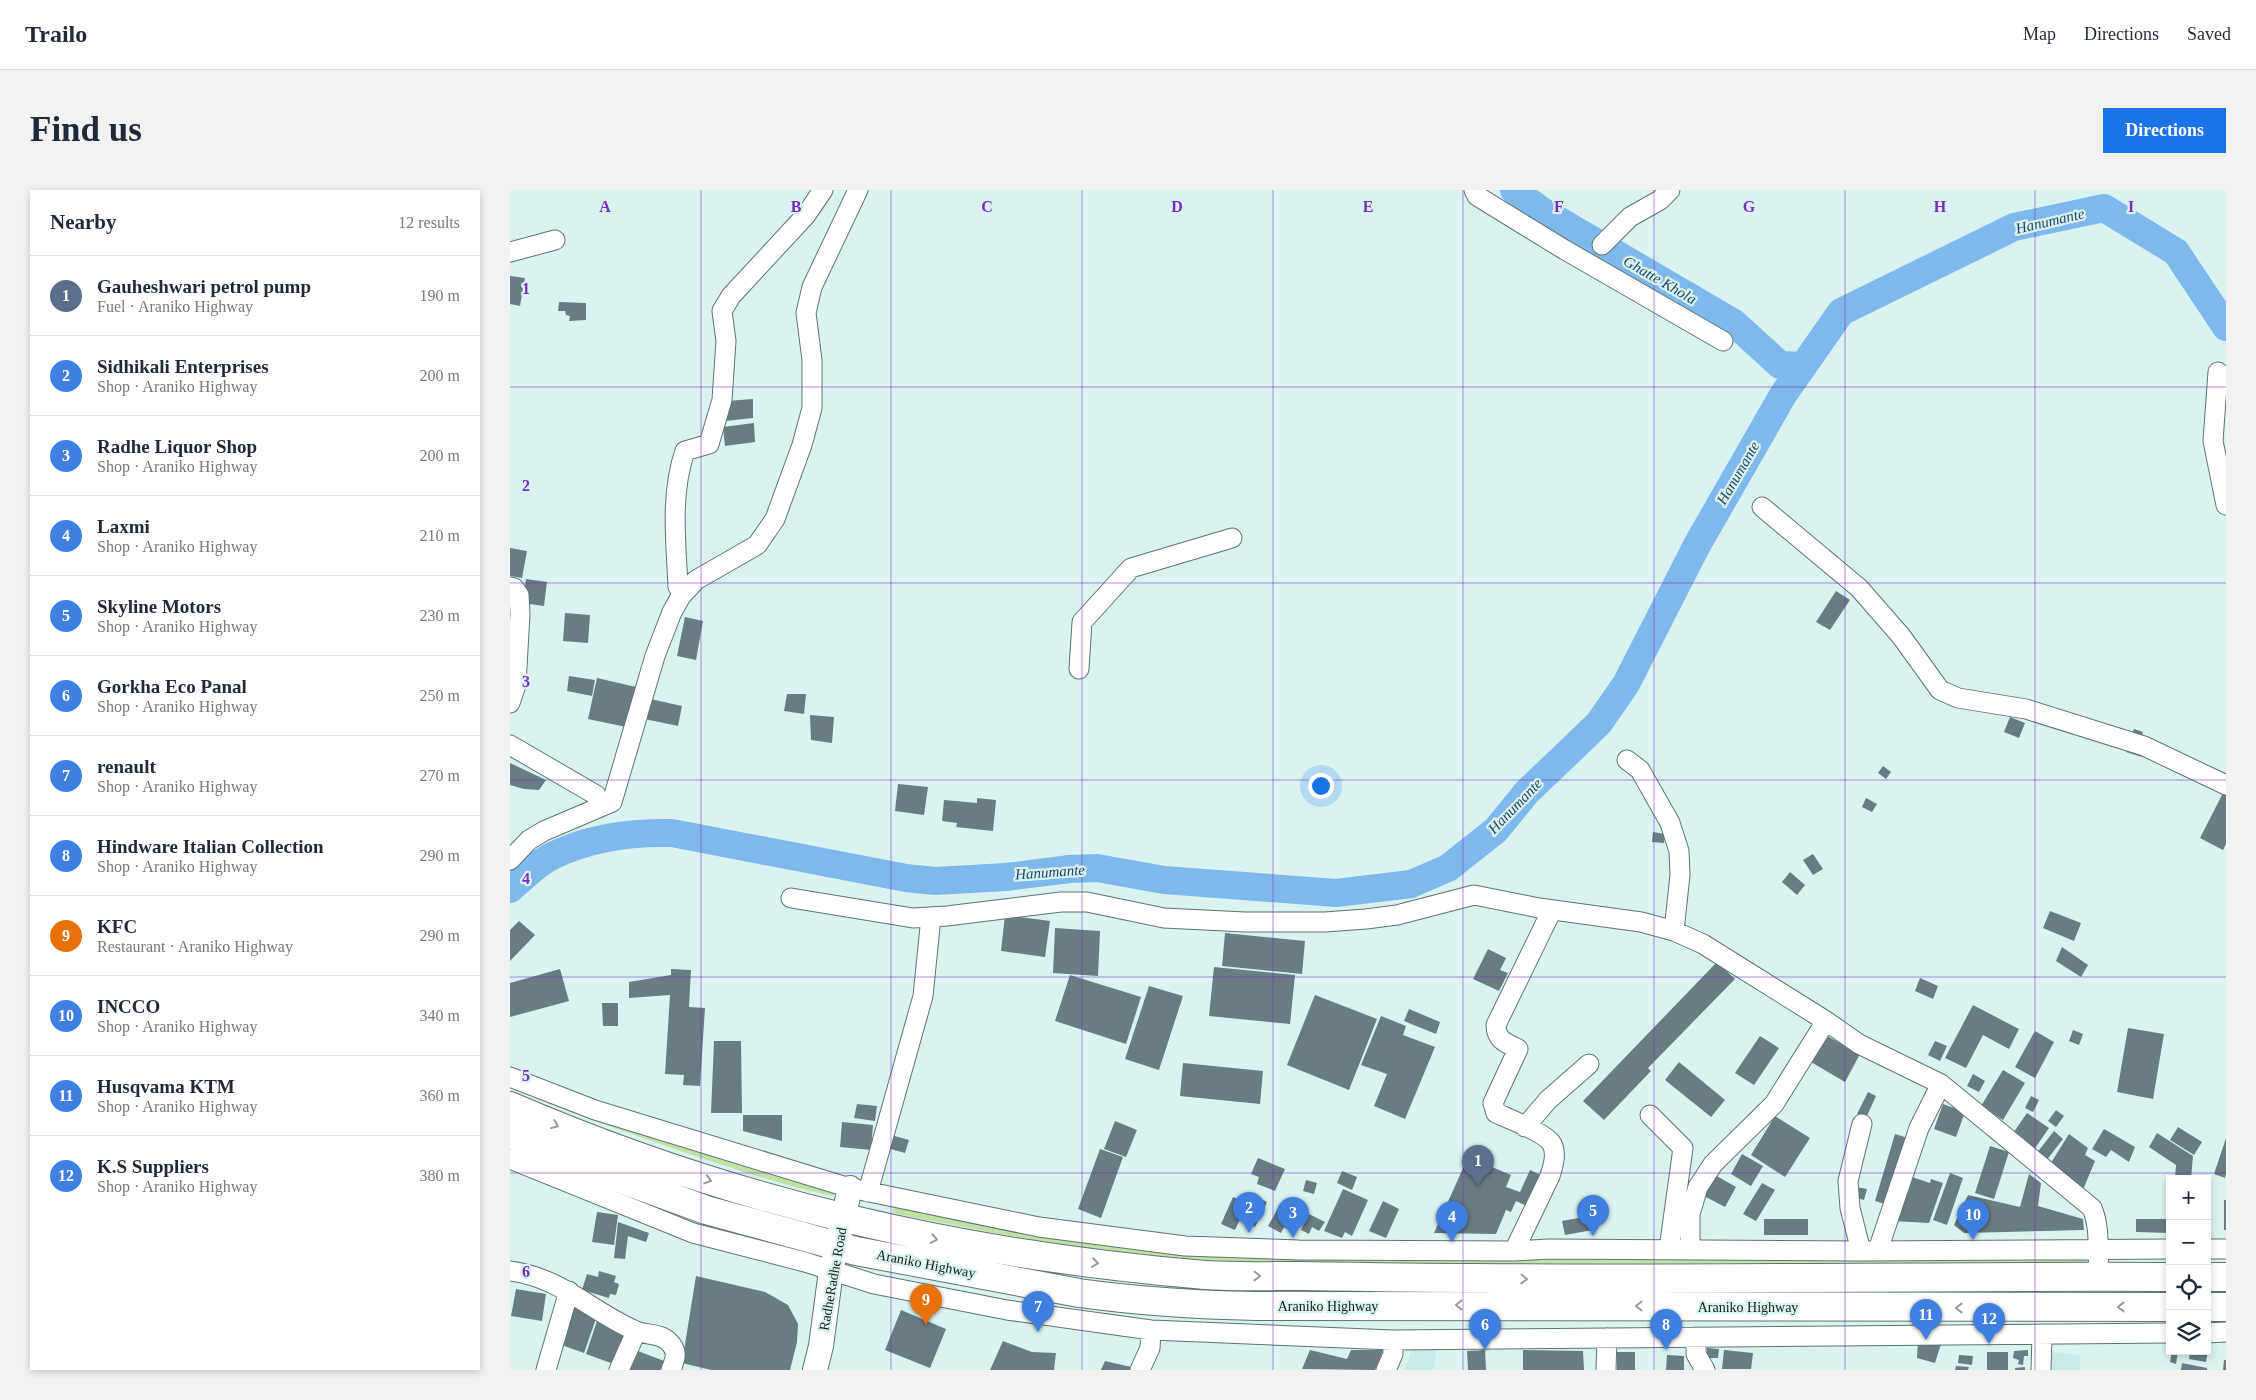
<!DOCTYPE html>
<meta charset="utf-8">
<style>
body{margin:0;font-family:Georgia,serif;background:#f2f2f3;color:#1f2937}
.controls{position:absolute;right:15px;bottom:15px;display:grid;overflow:hidden;border-radius:0px;box-shadow:0 2px 8px #0003}
.controls button{width:45px;height:45px;display:grid;place-items:center;padding:0;border:0;border-bottom:1px solid #e0e1e3;background:#fff;color:#1f2937;font:25px sans-serif}
.you{position:absolute;left:810px;top:595px;width:18px;height:18px;margin:-12px;border:4px solid #fff;border-radius:50%;background:#1a73e8;box-shadow:0 0 0 8px #1a73e833}
.badge{display:grid;place-items:center;width:32px;height:32px;border-radius:50%;background:#1a73e8;color:#fff;font-size:16px;font-weight:700}
.pin{position:absolute;translate:-50% -41px;filter:drop-shadow(0 1px 2px #0008)}
.pin::after{content:'';position:absolute;top:26px;width:18px;height:15px;background:inherit;clip-path:polygon(0 0,100% 0,50% 100%)}
.list{margin:0;padding:0;list-style:none}
h2{display:flex;justify-content:space-between;align-items:center;height:65px;margin:0;padding:0 20px;font-size:21px}
h2 small{font-size:16px;font-weight:400;color:#747a83}
.list li{display:grid;grid-template-columns:32px 1fr auto;gap:15px;align-items:center;box-sizing:border-box;height:80px;padding:0 20px;border-top:1px solid #e0e1e3}
.list b{display:block;font-size:19px;white-space:nowrap}
.list p{margin:0;font-size:16px;white-space:nowrap;color:#747a83}
.list em{font-size:16px;font-style:normal;color:#747a83}
.icon{flex:none;width:28px;height:28px;fill:none;stroke:currentColor;stroke-width:2;stroke-linecap:round;stroke-linejoin:round}
.map{position:relative;flex:none;width:1716px;height:1180px;overflow:hidden;border-radius:0px}
header{display:flex;align-items:center;gap:30px;box-sizing:border-box;height:70px;padding:0 25px;background:#fff;border-bottom:1px solid #e0e1e3}
header strong{font-size:24px}
nav{display:flex;gap:28px;margin-inline-start:auto;font-size:18px}
.intro{display:flex;align-items:center;justify-content:space-between;box-sizing:border-box;height:120px;padding:0 30px}
h1{margin:0;font-size:35px}
.button{padding:12px 22px;border-radius:0px;background:#1a73e8;color:#fff;font-size:18px;font-weight:700}
main{display:flex;gap:30px;padding:0 30px}
aside{flex:1;background:#fff;border-radius:0px;box-shadow:0 2px 8px #0003}
.map>svg:first-child{display:block}
</style>
<header>
<strong>Trailo</strong>
<nav><a>Map</a><a>Directions</a><a>Saved</a></nav>
</header>
<div class="intro"><h1>Find us</h1><a class="button">Directions</a></div>
<main>
<aside>
<h2>Nearby<small>12 results</small></h2>
<ul class="list">
<li><span class="badge" style="background:#5c6f8a">1</span><div><b>Gauheshwari petrol pump</b><p>Fuel · Araniko Highway</p></div><em>190 m</em></li>
<li><span class="badge" style="background:#3f7fe0">2</span><div><b>Sidhikali Enterprises</b><p>Shop · Araniko Highway</p></div><em>200 m</em></li>
<li><span class="badge" style="background:#3f7fe0">3</span><div><b>Radhe Liquor Shop</b><p>Shop · Araniko Highway</p></div><em>200 m</em></li>
<li><span class="badge" style="background:#3f7fe0">4</span><div><b>Laxmi</b><p>Shop · Araniko Highway</p></div><em>210 m</em></li>
<li><span class="badge" style="background:#3f7fe0">5</span><div><b>Skyline Motors</b><p>Shop · Araniko Highway</p></div><em>230 m</em></li>
<li><span class="badge" style="background:#3f7fe0">6</span><div><b>Gorkha Eco Panal</b><p>Shop · Araniko Highway</p></div><em>250 m</em></li>
<li><span class="badge" style="background:#3f7fe0">7</span><div><b>renault</b><p>Shop · Araniko Highway</p></div><em>270 m</em></li>
<li><span class="badge" style="background:#3f7fe0">8</span><div><b>Hindware Italian Collection</b><p>Shop · Araniko Highway</p></div><em>290 m</em></li>
<li><span class="badge" style="background:#e8710a">9</span><div><b>KFC</b><p>Restaurant · Araniko Highway</p></div><em>290 m</em></li>
<li><span class="badge" style="background:#3f7fe0">10</span><div><b>INCCO</b><p>Shop · Araniko Highway</p></div><em>340 m</em></li>
<li><span class="badge" style="background:#3f7fe0">11</span><div><b>Husqvama KTM</b><p>Shop · Araniko Highway</p></div><em>360 m</em></li>
<li><span class="badge" style="background:#3f7fe0">12</span><div><b>K.S Suppliers</b><p>Shop · Araniko Highway</p></div><em>380 m</em></li>
</ul>
</aside>
<div class="map">
<svg width="1716" height="1180" viewBox="0 0 1716 1180">
<rect width="100%" height="100%" fill="#dbf3f0"/>
<path fill="#c8e9e6" d="M902 1158H927L923 1180H895Z
M1543 1162 1570 1165V1180H1539Z"/>
<path fill="#c1e1a5" d="M0 893 324 1001V1005L322 1006C268 994 217 977 165 959 109 940 54 920 0 898Z
M385 1015 585 1052 1576 1066V1072L772 1074C709 1072 646 1067 583 1059 516 1050 449 1036 382 1023Z"/>
<g fill="none" stroke-linecap="round" stroke-linejoin="round">
<path stroke="#7db9ec" stroke-width="28" d="M1004 0 1029 19 1224 133 1270 175 1293 176
M0 699C13 688 27 673 42 666 80 647 120 642 162 643L396 688 425 691 496 687 560 679 587 678 654 690 826 703 901 694 938 678 986 640 1016 603 1089 533 1116 494 1187 355 1273 205 1331 122 1504 37 1594 18 1666 62 1716 137"/>
</g>
<path fill="#687c82" d="M0 86 15 88 10 116 0 114Z
M49 112 76 113V130L59 131 60 126 56 125 55 121H48Z
M243 209V228L215 231 217 211Z
M244 233 245 252 215 256 213 237Z
M0 358 17 361 12 388 0 386Z
M16 389 37 392 34 416 12 413Z
M1326 401 1340 410 1320 440 1306 432Z
M55 423 80 425 78 453 53 451Z
M175 427 193 431 186 470 167 466Z
M59 486 85 490 82 506 57 501Z
M87 488 126 497 116 537 78 529Z
M277 504H296L294 524 274 521Z
M136 508 172 516 168 536 130 528Z
M300 525 324 527 322 553 301 550Z
M1500 527 1515 533 1509 548 1494 542Z
M1624 539 1633 542 1631 550 1621 546Z
M1619 554 1634 559 1632 567 1616 562Z
M0 573 36 590 29 600 14 599 0 595Z
M1373 576 1381 582 1376 589 1368 583Z
M388 594 418 597 414 625 385 621Z
M1713 603 1716 604V654L1713 660 1690 648Z
M467 608 486 610 483 641 446 637 447 633 432 631 434 610 467 613Z
M1356 608 1367 614 1362 622 1352 617Z
M1143 642 1155 644 1154 653 1142 652Z
M1303 664 1313 679 1303 685 1293 670Z
M1280 682 1295 695 1287 705 1272 692Z
M1540 721 1571 733 1564 751 1533 738Z
M495 725 540 731 535 767 491 761Z
M9 731 25 745 0 771V740Z
M545 738 590 741 588 786 543 783Z
M715 743 795 751 792 784 712 776Z
M1552 757 1578 775 1571 787 1546 771Z
M978 759 996 768 990 780 998 783 989 801 963 789Z
M1207 772 1225 789 1138 878 1141 881 1094 930 1073 911Z
M704 777 785 785 780 834 699 826Z
M50 779 59 811 0 827V793Z
M161 779 181 780 179 817 195 818 190 896 173 895 174 885 155 884 160 805 119 808V792L161 785Z
M560 785 631 807 616 854 545 831Z
M1410 788 1428 796 1423 809 1405 801Z
M639 796 673 806 649 880 615 869Z
M805 805 867 829 839 900 777 875Z
M92 813H108V836H93Z
M1463 815 1509 839 1499 859 1473 845 1456 878 1435 868Z
M899 819 930 832 926 844 894 831Z
M871 826 896 836 893 845 925 857 895 929 864 916 877 884 851 875Z
M1618 838 1654 844 1643 909 1607 902Z
M1563 840 1573 844 1569 855 1559 851Z
M1525 841 1544 852 1525 888 1505 877Z
M1250 846 1269 858 1244 895 1225 883Z
M1317 846 1350 864 1335 892 1301 872Z
M204 851H231L232 923H201Z
M1425 851 1437 856 1430 871 1418 865Z
M1169 872 1215 910 1201 927 1155 890Z
M673 873 753 881 750 914 670 906Z
M1493 880 1515 893 1493 930 1471 916Z
M1463 884 1475 891 1469 902 1457 896Z
M1358 902 1366 906 1356 928 1347 924Z
M1521 906 1529 910 1523 922 1515 918Z
M347 914 367 916 365 931 344 928Z
M1433 914 1455 922 1446 947 1424 939Z
M1546 920 1554 926 1546 937 1538 931Z
M1517 923 1539 938 1523 961 1501 946Z
M233 925H272V951L233 941Z
M1265 926 1300 948 1275 987 1241 965Z
M605 931 627 940 616 967 594 959Z
M332 932 363 935 361 960 330 957Z
M1668 937 1692 952 1684 965 1660 950Z
M1594 939 1625 957 1619 972 1601 960 1596 967 1582 959Z
M1544 941 1553 949 1536 971 1526 964Z
M1647 943 1683 966 1681 989H1665L1666 975 1639 957Z
M1385 944 1401 949 1381 1016 1365 1011Z
M1559 944 1578 958 1575 965 1585 971 1572 1002 1539 976Z
M381 945 399 950 395 963 377 958Z
M1716 948V984L1715 988 1704 984Z
M1480 956 1499 962 1484 1009 1465 1003Z
M590 959 613 967 591 1028 568 1019Z
M1232 964 1253 976 1241 996 1221 984Z
M958 967 1001 985 996 997 1010 1002 1020 980 1031 985 1017 1016 1006 1011 1001 1022 996 1020 986 1044 924 1043Z
M748 968 775 979 765 1001 747 994 749 987 741 984Z
M832 981 847 987 842 1000 827 993Z
M1440 983 1453 988 1437 1035 1423 1030Z
M1519 984 1531 993 1528 1016 1573 1029 1574 1040 1454 1043 1444 1035 1458 1005 1510 1017Z
M1205 985 1226 997 1215 1017 1194 1006Z
M1399 986 1420 993 1421 989 1433 993 1419 1033 1383 1031Z
M796 990 807 993 804 1004 793 1001Z
M1252 993 1265 1000 1246 1031 1233 1024Z
M1346 997 1357 999 1354 1010 1343 1007Z
M833 999 858 1010 842 1046 835 1042 832 1048 814 1041Z
M742 1005 757 1012 745 1037 730 1029 725 1040 711 1034 723 1007 738 1014Z
M1714 1010H1716V1040H1714Z
M873 1011 889 1019 876 1048 859 1041Z
M785 1016 796 1022 785 1043 774 1037 771 1043 758 1036 768 1018 780 1024Z
M87 1022 108 1025 104 1055 82 1052Z
M799 1024 815 1032 809 1041 802 1037 799 1044 791 1040Z
M1085 1025 1088 1039 1055 1045 1052 1031Z
M1254 1029H1298V1045H1254Z
M1626 1029H1660V1043L1626 1042Z
M108 1032 139 1043 136 1052 118 1046 115 1069 104 1068Z
M89 1081 106 1086 104 1092 109 1094 106 1105 100 1104 99 1108 72 1100 77 1084 88 1087Z
M186 1086 255 1102 278 1115 288 1134 287 1152 280 1180H201L172 1173Z
M6 1099 36 1104 32 1131 1 1126Z
M61 1113 88 1123 74 1163 46 1153Z
M391 1120 436 1139 420 1178 375 1160Z
M88 1128 117 1142 101 1173 76 1164Z
M493 1151 522 1162 546 1163 544 1180H480Z
M1408 1151H1432L1425 1173 1407 1168Z
M1197 1158 1209 1159 1208 1168H1197Z
M800 1160 837 1169 841 1160H873L865 1180 792 1179Z
M975 1160 976 1180H958L957 1161Z
M1013 1160 1073 1161 1074 1180H1013Z
M1214 1160 1243 1163 1241 1179H1212Z
M1518 1160V1166H1514L1513 1175 1508 1174 1509 1170 1503 1168 1504 1161Z
M128 1161 154 1171 150 1180H120Z
M1662 1161H1668L1666 1174 1660 1172Z
M1680 1161H1698L1696 1172 1679 1169Z
M1107 1162H1125V1180H1107Z
M1477 1162H1498V1180H1477Z
M1157 1165 1174 1166V1180H1156Z
M1449 1165 1463 1166 1462 1175 1448 1173Z
M1714 1170H1716V1180H1713Z
M595 1171 621 1177 620 1180H591Z
M1672 1173 1697 1178V1180H1671Z
M1446 1176 1459 1177 1458 1180H1445Z
M1515 1177V1180H1505V1178Z"/>
<g fill="none" stroke-linecap="round" stroke-linejoin="round">
<g stroke="#5e7371" stroke-width="21">
<path id="minor" d="M964 0 967 6 1055 60 1213 151
M1092 55 1120 27 1150 10 1160 0
M0 62 45 50
M1708 182 1703 251 1716 315
M1252 317 1349 398 1391 446 1430 500 1448 508 1516 519 1634 556 1716 595
M0 397 4 398 9 405 10 424 6 495 0 513
M168 397C166 352 160 304 175 261L199 254 212 210 216 151 212 121 221 106 296 25 313 0
M569 479 572 432 621 378 722 348
M0 555 86 605 92 616
M1117 570 1130 580 1160 633 1169 661 1170 685 1164 741 1193 754 1316 831 1349 854 1431 894 1582 1018C1591 1039 1587 1064 1589 1087
M0 670 19 650 34 641 102 612 145 466 162 422 171 406 186 390 247 355 265 329 292 255 302 218V170L296 123 302 97 348 0
M281 708 403 728 437 726 551 712H577L654 728 735 732H815L856 729 887 725 964 705 1029 718 1131 732 1164 741
M0 887 85 920 340 998 529 1037 675 1056 789 1060 1004 1061 1038 1059 1351 1061 1660 1059
M1140 925 1173 958 1159 1059
M1015 937 1038 910 1079 874
M0 969 183 1043 295 1072 364 1094 497 1120 641 1140 883 1150 1660 1143
M358 1002 413 806 421 727
M1697 1059H1716
M1180 1060V1024L1188 997 1203 974 1264 914 1316 831
M1368 1060 1409 938 1431 894
M1004 1061 1040 986C1043 976 1047 964 1042 954 1036 943 999 929 986 923L983 913 1008 859C996 853 986 850 986 835L1039 726 1040 720
M1351 1061 1340 1018 1338 991 1352 934
M0 1081C52 1088 79 1120 124 1140 135 1146 150 1142 159 1152 169 1162 165 1169 161 1180
M1697 1143 1716 1142
M1186 1147V1164L1195 1180
M36 1180 59 1101
M109 1180 126 1142
M630 1180 640 1158 641 1140
M876 1180 883 1164V1150
M1096 1180 1097 1148
M1531 1180 1532 1144"/>
</g>
<g stroke="#5e7371" stroke-width="26">
<path id="major" d="M305 1180 311 1156 321 1081 340 998"/>
</g>
<g stroke="#5e7371" stroke-width="30">
<path id="highway" d="M0 916C225 1013 452 1065 695 1085 726 1087 758 1086 788 1086 848 1087 907 1088 966 1088 1197 1090 1428 1086 1660 1087
M0 944 76 976 196 1020 346 1061 569 1103C627 1111 687 1115 746 1116L1660 1117
M1697 1087H1716
M1697 1117H1716"/>
</g>
<use href="#minor" stroke="#fff" stroke-width="19"/>
<use href="#major" stroke="#fff" stroke-width="24"/>
<use href="#highway" stroke="#fff" stroke-width="28"/>
</g>
<defs><path id="oneway-chevron" d="M-2-3.5L2.5 0L-2 3.5" fill="none" stroke-width="1.6" stroke-linecap="round" stroke-linejoin="round" transform="scale(1.25)"/></defs>
<g stroke="#969a99">
<use href="#oneway-chevron" transform="translate(45 935) rotate(22)"/>
<use href="#oneway-chevron" transform="translate(198 990) rotate(18)"/>
<use href="#oneway-chevron" transform="translate(424 1049) rotate(11)"/>
<use href="#oneway-chevron" transform="translate(585 1073) rotate(8)"/>
<use href="#oneway-chevron" transform="translate(747 1086) rotate(1)"/>
<use href="#oneway-chevron" transform="translate(1014 1089) rotate(1)"/>
<use href="#oneway-chevron" transform="translate(949 1115) rotate(180)"/>
<use href="#oneway-chevron" transform="translate(1129 1116) rotate(-180)"/>
<use href="#oneway-chevron" transform="translate(1611 1117) rotate(180)"/>
<use href="#oneway-chevron" transform="translate(1449 1118) rotate(180)"/>
</g>
<path fill="none" stroke="#7b2cbf" stroke-width="1" stroke-opacity="0.55" d="M191 0V1180M381 0V1180M572 0V1180M763 0V1180M953 0V1180M1144 0V1180M1335 0V1180M1525 0V1180M0 197H1716M0 393H1716M0 590H1716M0 787H1716M0 983H1716"/>
<g text-anchor="middle" dominant-baseline="central" stroke-width="4.5" stroke-linejoin="round" paint-order="stroke">
<g font-size="14" fill="#151e1d" stroke="#dbf3f0">
<text transform="translate(416 1074) rotate(11)">Araniko Highway</text>
<text transform="translate(323 1089) rotate(-80)">RadheRadhe Road</text>
<text x="818" y="1116">Araniko Highway</text>
<text x="1238" y="1117">Araniko Highway</text>
</g>
<g font-size="15" font-style="italic" fill="#1a4769" stroke="#dbf3f0">
<text transform="translate(1540 31) rotate(-13)">Hanumante</text>
<text transform="translate(1150 90) rotate(30)">Ghatte Khola</text>
<text transform="translate(1228 283) rotate(-60)">Hanumante</text>
<text transform="translate(1005 616) rotate(-46)">Hanumante</text>
<text transform="translate(540 682) rotate(-4)">Hanumante</text>
</g>
</g>
<g font-size="16" text-anchor="middle" font-weight="bold" fill="#7b2cbf" stroke="#dbf3f0" stroke-width="4.5" stroke-linejoin="round" paint-order="stroke">
<text x="95" y="22">A</text>
<text x="286" y="22">B</text>
<text x="477" y="22">C</text>
<text x="667" y="22">D</text>
<text x="858" y="22">E</text>
<text x="1049" y="22">F</text>
<text x="1239" y="22">G</text>
<text x="1430" y="22">H</text>
<text x="1621" y="22">I</text>
<text x="16" y="104">1</text>
<text x="16" y="301">2</text>
<text x="16" y="497">3</text>
<text x="16" y="694">4</text>
<text x="16" y="891">5</text>
<text x="16" y="1087">6</text>
</g>
</svg>
<div class="controls">
<button>+</button>
<button>−</button>
<button><svg class="icon" aria-label="locate" viewBox="0 0 24 24"><circle cx="12" cy="12" r="6"/><path d="M12 2v4M12 18v4M2 12h4M18 12h4"/></svg></button>
<button><svg class="icon" aria-label="layers" viewBox="0 0 24 24"><path d="M12 4l9 5-9 5-9-5zM3 14l9 5 9-5"/></svg></button>
</div>
<div class="you"></div>
<div class="pin badge" style="left:968px;top:996px;background:#5c6f8a">1</div>
<div class="pin badge" style="left:739px;top:1043px;background:#3f7fe0">2</div>
<div class="pin badge" style="left:783px;top:1048px;background:#3f7fe0">3</div>
<div class="pin badge" style="left:942px;top:1052px;background:#3f7fe0">4</div>
<div class="pin badge" style="left:1083px;top:1046px;background:#3f7fe0">5</div>
<div class="pin badge" style="left:975px;top:1160px;background:#3f7fe0">6</div>
<div class="pin badge" style="left:528px;top:1142px;background:#3f7fe0">7</div>
<div class="pin badge" style="left:1156px;top:1160px;background:#3f7fe0">8</div>
<div class="pin badge" style="left:416px;top:1135px;background:#e8710a">9</div>
<div class="pin badge" style="left:1463px;top:1050px;background:#3f7fe0">10</div>
<div class="pin badge" style="left:1416px;top:1150px;background:#3f7fe0">11</div>
<div class="pin badge" style="left:1479px;top:1154px;background:#3f7fe0">12</div>
</div>
</main>
